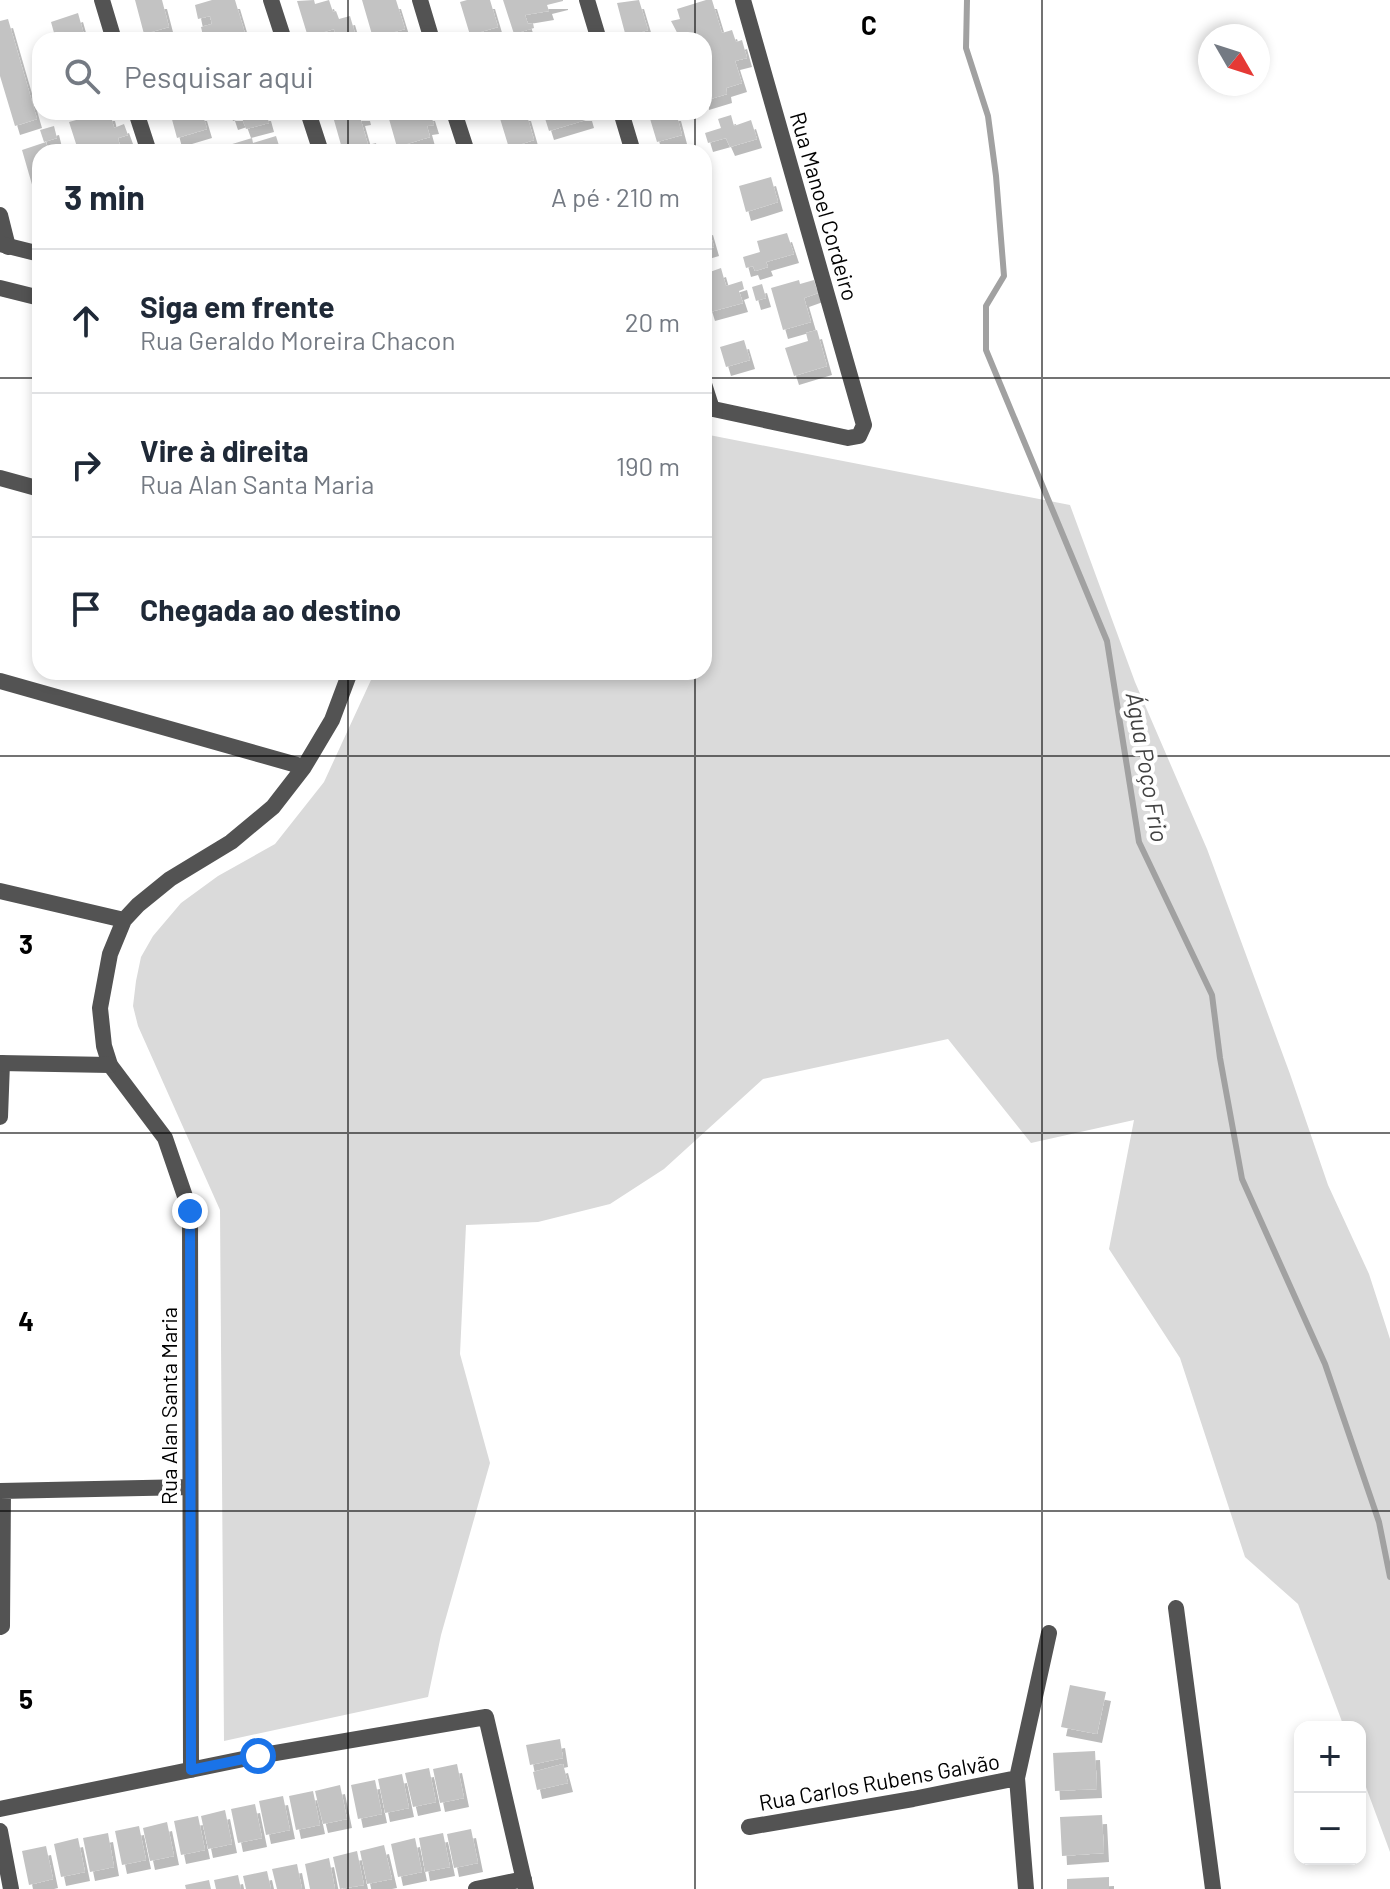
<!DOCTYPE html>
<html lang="pt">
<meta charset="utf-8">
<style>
body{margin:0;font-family:Barlow,sans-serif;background:#f6f6f7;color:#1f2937}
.controls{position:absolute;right:24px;bottom:24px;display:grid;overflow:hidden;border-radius:16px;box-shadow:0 4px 12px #0003}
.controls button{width:72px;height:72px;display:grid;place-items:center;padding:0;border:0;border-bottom:2px solid #e0e1e3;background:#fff;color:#1f2937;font:40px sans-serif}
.compass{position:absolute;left:1198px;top:24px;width:72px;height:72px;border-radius:50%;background:#fff;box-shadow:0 4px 12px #0003;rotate:129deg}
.stop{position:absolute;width:24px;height:24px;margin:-18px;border:6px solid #1a73e8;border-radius:50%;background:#fff}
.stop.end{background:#1a73e8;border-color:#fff;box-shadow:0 2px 8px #0008}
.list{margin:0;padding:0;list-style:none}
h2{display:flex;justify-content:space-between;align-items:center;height:104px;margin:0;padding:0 32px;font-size:34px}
h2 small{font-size:26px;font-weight:400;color:#747a83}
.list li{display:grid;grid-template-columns:52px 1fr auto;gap:24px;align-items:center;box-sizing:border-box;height:144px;padding:0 32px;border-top:2px solid #e0e1e3}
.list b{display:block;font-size:30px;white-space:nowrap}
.list p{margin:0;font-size:26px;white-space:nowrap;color:#747a83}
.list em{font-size:26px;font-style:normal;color:#747a83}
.icon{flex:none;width:44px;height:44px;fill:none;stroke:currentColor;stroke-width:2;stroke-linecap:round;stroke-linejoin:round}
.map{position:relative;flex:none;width:1390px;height:1889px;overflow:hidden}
.search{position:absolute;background:#fff;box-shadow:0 4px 12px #0003;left:32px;top:32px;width:680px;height:88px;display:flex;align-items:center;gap:20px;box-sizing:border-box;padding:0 28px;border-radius:24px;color:#747a83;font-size:30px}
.panel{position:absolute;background:#fff;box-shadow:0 4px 12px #0003;left:32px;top:144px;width:680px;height:536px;border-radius:24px}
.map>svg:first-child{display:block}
</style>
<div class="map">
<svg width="1390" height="1889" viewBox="0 0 1390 1889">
<defs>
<filter id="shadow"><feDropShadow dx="5" dy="9" stdDeviation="0" flood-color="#0004"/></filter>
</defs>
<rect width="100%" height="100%" fill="#fff"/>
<path fill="#dadada" d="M704 434 1070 505 1135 682 1207 849 1290 1074 1328 1185 1369 1274 1390 1339V1852L1360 1771V1727H1344L1298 1604 1245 1557 1180 1358 1109 1249 1134 1120 1031 1143 948 1039 763 1079 664 1169 610 1204 538 1222 466 1225 460 1354 490 1463 441 1635 428 1697 224 1741 220 1210 138 1026 133 1006 136 981 141 957 153 936 181 903 218 876 275 844 324 782 371 680 373 672H704Z"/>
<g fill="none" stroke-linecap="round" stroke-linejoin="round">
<path stroke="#a1a1a1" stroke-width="6" d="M967 0 966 48 988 116 996 176 1004 276 986 306V350L1107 641 1139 842 1212 995 1220 1058 1242 1179 1325 1364 1379 1522 1390 1577"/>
</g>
<path fill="#c3c3c3" filter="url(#shadow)" d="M135 0H162L169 27 144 34Z
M212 0H235L247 40H204L201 27 212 24 210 16 198 19 195 5Z
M314 0 315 4 329 0 333 12 336 11 339 19 350 16 357 40H337L334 29 308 37 297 1Z
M362 0H396L405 29 373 38Z
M467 0H490L498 27 470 35 460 2Z
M503 0H563V1L547 5 549 11 525 15 528 24 533 23 534 28 514 34Z
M639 0 648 30 626 37 617 3Z
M706 0H712L722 33 732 30 736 42 742 40 747 58 735 61 742 83 726 88 727 94 704 101V50H706L704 40H681L671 21 680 19 677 9Z
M78 13 85 38 56 40 51 22Z
M8 19 37 119 15 126 0 76V21Z
M105 112H110L114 128 124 124 128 135 118 138 121 151 89 152 88 147 78 150 69 122Z
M170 112H202L207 129 177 138Z
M230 112H266L269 123 246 129 242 118 233 121Z
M336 112H365L366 116 360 117 368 145 376 143 378 151 343 152 332 113Z
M387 112H430L434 125 427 126 430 137 397 147Z
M498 112H526L534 140 509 148Z
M543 112H587L589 119 549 131Z
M648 112H676L682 135 657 142Z
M731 115 734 126 751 120 757 139 730 147 726 138 708 143 705 133 721 128 718 119Z
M54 126 57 138 44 142 40 130Z
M276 136 281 152H231L229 145 252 138 253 143Z
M46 142 49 152H40V186L33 188 22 150Z
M771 177 778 202 746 212 739 186Z
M708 226 714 247 704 250V227Z
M787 233 794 254 766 262 768 267 755 271 753 266 746 268 743 257 760 252 757 241Z
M721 268 726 286 742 281 744 289 739 291 743 303 710 312 704 293V278L708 277 707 273Z
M799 280 800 284 814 280 818 293 804 298 811 322 783 330 771 288Z
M762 284 766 298 756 301 752 287Z
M817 330 827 366 794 376 785 348 808 341 806 333Z
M744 340 750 360 726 367 720 347Z
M1070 1685 1106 1692 1097 1734 1061 1727Z
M560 1739 563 1758 530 1765 526 1745Z
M1095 1751 1097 1789 1055 1791 1053 1753Z
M457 1764 464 1798 440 1803 433 1769Z
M563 1764 568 1783 537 1790 533 1772Z
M429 1768 436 1802 413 1807 405 1773Z
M402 1774 409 1808 385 1813 378 1779Z
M375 1780 382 1814 358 1819 351 1785Z
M340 1785 347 1819 323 1824 315 1791Z
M313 1791 320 1825 296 1830 289 1796Z
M283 1796 290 1830 266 1835 259 1801Z
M255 1804 262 1838 238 1843 231 1809Z
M225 1810 232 1844 208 1849 201 1816Z
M1102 1815 1104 1853 1062 1856 1060 1817Z
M198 1816 205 1850 181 1855 174 1821Z
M167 1822 174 1856 150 1861 143 1828Z
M139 1826 146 1860 122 1865 115 1831Z
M471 1829 478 1863 454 1868 447 1834Z
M108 1833 114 1867 90 1872 83 1838Z
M443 1833 450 1867 425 1872 419 1838Z
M78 1838 85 1872 61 1877 54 1844Z
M415 1838 422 1872 398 1877 391 1844Z
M384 1845 392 1879 367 1884 360 1851Z
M46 1846 53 1879 29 1885 22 1851Z
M357 1851 364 1885 340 1889 333 1857Z
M329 1858 335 1889H310L305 1864Z
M297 1864 302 1889H277L272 1869Z
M267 1871 271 1889H246L243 1876Z
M238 1875 241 1889H216L214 1880Z
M1109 1877V1889H1067V1879Z
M209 1880 211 1889H186L185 1885Z"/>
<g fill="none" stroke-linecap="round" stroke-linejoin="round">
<path stroke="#535353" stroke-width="16" d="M102 0 114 40
M271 0 284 40
M420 0 432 40
M587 0 599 40
M136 112 149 152
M308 112 321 152
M454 112 467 152
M621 112 633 152
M0 215 8 247
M704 384 712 409
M704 407 848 438 859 436 864 425 743 0
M0 478 40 489
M0 681 304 767
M0 891 124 920
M0 1117 2 1063
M0 1491 190 1487
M1176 1608 1213 1889
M0 1627 2 1626 3 1491
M191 1770 190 1211 165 1138 110 1065 104 1046 100 1008 110 954 124 920 138 905 170 879 231 842 273 807 304 767 332 720 350 672
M0 1809 258 1756 486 1717 526 1889
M749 1827 913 1799 1017 1778
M0 1831 11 1889
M476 1889 524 1879
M1026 1889 1017 1778 1049 1633"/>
<path stroke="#535353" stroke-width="16" d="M0 244 40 254
M0 288 40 298
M0 1063 110 1065"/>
</g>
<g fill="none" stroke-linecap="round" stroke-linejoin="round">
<path stroke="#1a73e8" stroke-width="10" d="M190 1211 191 1770 258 1756"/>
</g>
<path fill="none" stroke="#000" stroke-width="2" stroke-opacity="0.55" d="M348 0V40M695 0V40M1042 0V1889M348 112V152M695 112V152M0 378H40M704 378H1390M348 672V1889M695 672V1889M0 756H1390M0 1133H1390M0 1511H1390"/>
<g text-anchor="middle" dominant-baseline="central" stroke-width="8" stroke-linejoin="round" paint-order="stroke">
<g font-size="22" fill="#000" stroke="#fff">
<text transform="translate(825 206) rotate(74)">Rua Manoel Cordeiro</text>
<text transform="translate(168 1406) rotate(-90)">Rua Alan Santa Maria</text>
<text transform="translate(879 1781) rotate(-10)">Rua Carlos Rubens Galvão</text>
</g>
<g font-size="24" font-style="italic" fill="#424242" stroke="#fff">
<text transform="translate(1148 767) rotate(80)">Água Poço Frio</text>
</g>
</g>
<g font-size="26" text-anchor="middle" font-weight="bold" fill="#000" stroke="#fff" stroke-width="8" stroke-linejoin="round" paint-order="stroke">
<text x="869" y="35">C</text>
<text x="26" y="954">3</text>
<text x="26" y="1331">4</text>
<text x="26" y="1709">5</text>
</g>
</svg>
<div class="controls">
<button>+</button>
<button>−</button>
</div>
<svg class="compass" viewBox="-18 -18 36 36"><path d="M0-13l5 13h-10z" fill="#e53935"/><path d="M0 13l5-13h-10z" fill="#747a83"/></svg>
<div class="stop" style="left:258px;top:1756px"></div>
<div class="stop end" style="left:190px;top:1211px"></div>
<div class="search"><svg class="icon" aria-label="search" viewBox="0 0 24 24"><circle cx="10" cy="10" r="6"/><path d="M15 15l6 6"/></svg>Pesquisar aqui</div>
<section class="panel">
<h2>3 min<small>A pé · 210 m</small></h2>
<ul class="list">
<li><svg class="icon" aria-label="ahead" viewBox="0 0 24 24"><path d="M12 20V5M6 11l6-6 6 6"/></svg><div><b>Siga em frente</b><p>Rua Geraldo Moreira Chacon</p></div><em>20 m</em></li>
<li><svg class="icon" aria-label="right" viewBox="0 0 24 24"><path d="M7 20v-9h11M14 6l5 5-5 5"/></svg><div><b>Vire à direita</b><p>Rua Alan Santa Maria</p></div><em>190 m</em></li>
<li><svg class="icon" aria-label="arrive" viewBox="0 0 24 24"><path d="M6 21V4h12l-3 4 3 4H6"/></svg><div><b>Chegada ao destino</b></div></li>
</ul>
</section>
</div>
